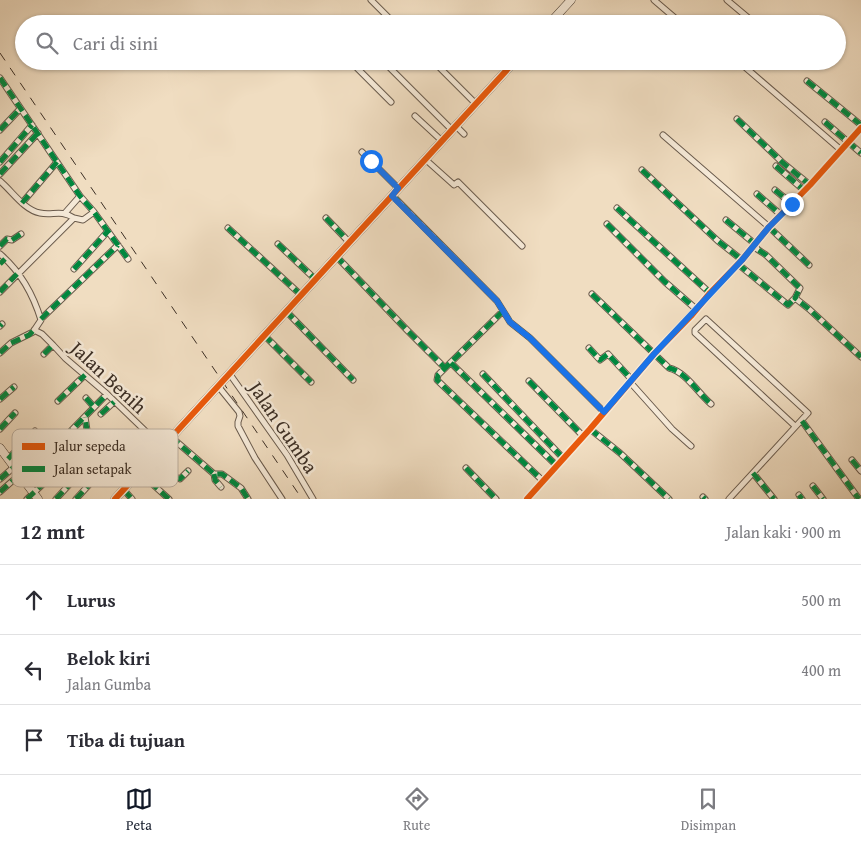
<!DOCTYPE html>
<html lang="id">
<meta charset="utf-8">
<style>
body{margin:0;font-family:"Gentium Book Plus",serif;background:#f7f7f7;color:#2b2b33}
.stop{position:absolute;width:15px;height:15px;margin:-11px;border:4px solid #1a73e8;border-radius:50%;background:#fff}
.stop.end{background:#1a73e8;border-color:#fff;box-shadow:0 1px 5px #0008}
.list{margin:0;padding:0;list-style:none}
h2{display:flex;justify-content:space-between;align-items:center;height:65px;margin:0;padding:0 20px;font-size:21px}
h2 small{font-size:16px;font-weight:400;color:#7c7c81}
.list li{display:grid;grid-template-columns:32px 1fr auto;gap:15px;align-items:center;box-sizing:border-box;height:70px;padding:0 20px;border-top:1px solid #e1e1e2}
.list b{display:block;font-size:19px;white-space:nowrap}
.list p{margin:0;font-size:16px;white-space:nowrap;color:#7c7c81}
.list em{font-size:16px;font-style:normal;color:#7c7c81}
.icon{flex:none;width:28px;height:28px;fill:none;stroke:currentColor;stroke-width:2;stroke-linecap:round;stroke-linejoin:round}
.map{position:relative;flex:none;width:861px;height:499px;overflow:hidden}
.search{position:absolute;background:#fff;box-shadow:0 1px 4px #0004;left:15px;right:15px;top:15px;height:55px;display:flex;align-items:center;gap:12px;box-sizing:border-box;padding:0 18px;border-radius:28px;color:#7c7c81;font-size:19px}
.sheet{height:275px;background:#fff}
nav{display:flex;justify-content:space-around;align-items:center;box-sizing:border-box;height:70px;border-top:1px solid #e1e1e2;background:#fff;font-size:14px;color:#7c7c81}
nav a{display:grid;justify-items:center;gap:2px}
nav .on{color:#111827}
.map>svg:first-child{display:block}
</style>
<div class="map">
<svg width="861" height="499" viewBox="0 0 861 499">
<rect width="100%" height="100%" fill="#f0ddc1"/>
<filter id="stains"><feTurbulence type="fractalNoise" baseFrequency=".004" numOctaves="4"/><feColorMatrix values="0 0 0 0 .2 0 0 0 0 .09 0 0 0 0 .02 0 0 0 .5 -.17"/></filter>
<radialGradient id="worn" r=".72"><stop offset=".6" stop-color="#630" stop-opacity="0"/><stop offset="1" stop-color="#630" stop-opacity=".3"/></radialGradient>
<g fill="none" stroke-linecap="round" stroke-linejoin="round">
<g stroke="#695a4c" stroke-width="7">
<path id="street" d="M371 0 395 24
M654 0 682 24
M727 0 752 21
M365 61 357 68 391 102
M383 61 452 130
M433 61 475 103
M738 61 841 150
M0 78 80 196 94 212 128 259
M807 81 861 125
M415 116 442 141
M737 119 783 163 810 185
M825 122 861 153
M456 126 464 134
M0 130 20 109
M663 135 769 227 809 265
M362 152 398 188
M425 159 454 185 458 182 522 246
M0 162 32 125
M776 166 805 191
M642 170 718 241 742 260
M0 174 38 133
M0 181C12 191 24 210 40 213 53 216 60 209 74 218L0 292
M775 190 792 204
M757 194 781 215
M392 195 497 301 510 322 530 338 604 412
M22 203 57 162
M617 208 710 293
M65 213 80 196
M74 218 83 220 94 212
M326 218 349 242
M726 220 755 244 757 249 766 255 800 288 795 298 809 309 861 357
M607 224 665 282 696 309
M228 228 301 295
M278 244 315 279
M0 246 7 239 12 240 21 234
M0 254C20 271 33 294 41 320L33 332 11 343 0 353
M336 256 407 330 445 368
M738 264 788 305 795 298
M74 269 108 231
M592 294 669 368C686 372 698 393 711 404
M286 311 353 380
M503 311 438 375 437 380 543 481
M41 319 118 245
M0 326 2 324
M34 330 42 334 53 345 65 358 107 394 162 447
M264 335 311 382
M589 348 600 360 608 354 632 380
M44 354 53 345
M451 363 557 466
M229 373 287 455 313 499
M483 374 563 458
M529 381 583 436
M630 382 672 429 691 446
M218 386 239 412 240 416 238 422V426L255 458 282 499
M86 398 94 407
M0 399 14 387
M58 401 85 375
M101 414 114 402
M802 421 859 499
M0 429 15 413
M590 429 620 453 669 499
M65 437 107 394
M171 437 214 474H222L241 488 248 499
M153 457 177 478 180 479 188 471
M8 459 35 431
M66 460 71 465 83 470
M852 460 861 471
M466 468 496 499
M139 472 169 499
M753 473 774 499
M214 474 215 480 221 487
M0 479 14 467
M813 486 823 499
M124 490 132 499
M0 492 19 475
M799 495 802 499
M703 497 705 499
M27 499 57 471 83 439 87 430 85 417
M56 499 100 451
M76 499 108 464
M527 499 590 429 654 354 691 316 710 293 742 260 769 227 810 185 861 128
M729 499 808 413 706 319 695 330V333L795 426"/>
</g>
<g stroke="#3c2f25" stroke-width="9">
<path id="secondary" d="M549 24 571 0
M0 448 38 499
M115 499 515 61"/>
</g>
<use href="#street" stroke="#f5e9d7" stroke-width="5"/>
<use href="#secondary" stroke="#f5e9d7" stroke-width="8"/>
<path stroke="#3c2f25" stroke-width="1" stroke-dasharray="9 9" stroke-linecap="butt" d="M0 53 302 499"/>
<path stroke="#00873e" stroke-width="5" stroke-dasharray="10 5" stroke-linecap="butt" d="M0 78 80 196 94 212 128 259
M807 81 861 125
M737 119 783 163 810 185
M825 122 861 153
M0 130 20 109
M0 162 32 125
M776 166 805 191
M642 170 718 241 742 260
M0 174 38 133
M775 190 792 204
M757 194 781 215
M392 195 497 301 510 322 530 338 604 412
M22 203 57 162
M617 208 710 293
M326 218 349 242
M726 220 755 244 757 249 766 255 800 288 795 298 809 309 861 357
M607 224 665 282 696 309
M769 227 809 265
M228 228 301 295
M278 244 315 279
M0 246 7 239 12 240 21 234
M336 256 407 330 445 368
M0 264 5 259
M738 264 788 305 795 298
M74 269 108 231
M0 292 17 274
M592 294 669 368C686 372 698 393 711 404
M286 311 353 380
M503 311 438 375 437 380 543 481
M41 319 118 245
M0 326 2 324
M264 335 311 382
M589 348 600 360 608 354 632 380
M0 353 11 343 29 335 34 330
M44 354 53 345
M451 363 557 466
M483 374 563 458
M529 381 583 436
M86 398 94 407
M0 399 14 387
M58 401 85 375
M101 414 114 402
M802 421 859 499
M0 429 15 413
M590 429 620 453 669 499
M65 437 107 394
M171 437 214 474H222L241 488 248 499
M153 457 177 478 180 479 188 471
M8 459 35 431
M66 460 71 465 83 470
M852 460 861 471
M466 468 496 499
M139 472 169 499
M753 473 774 499
M214 474 215 480 221 487
M0 479 14 467
M813 486 823 499
M124 490 132 499
M0 492 19 475
M799 495 802 499
M703 497 705 499
M27 499 57 471 83 439 87 430 85 417
M56 499 100 451
M76 499 108 464"/>
<g stroke="#f5e9d7" stroke-width="9">
<path id="cycleway" d="M115 499 515 61
M527 499 590 429 654 354 691 316 710 293 742 260 769 227 810 185 861 128"/>
</g>
<use href="#cycleway" stroke="#e8590c" stroke-width="6"/>
</g>
<g fill="none" stroke-linecap="round" stroke-linejoin="round">
<path stroke="#1a73e8" stroke-width="6" d="M371 161 398 188 392 196 497 301 510 322 530 338 604 412 654 354 742 260 769 227 792 204"/>
</g>
<g text-anchor="middle" dominant-baseline="central" stroke-width="5" stroke-linejoin="round" paint-order="stroke">
<g font-size="20" fill="#3c2f25" stroke="#f5e9d7">
<text transform="translate(109 377) rotate(43)">Jalan Benih</text>
<text transform="translate(284 427) rotate(56)">Jalan Gumba</text>
</g>
</g>
<rect x="12" y="429" width="166" height="58" rx="8" fill="#f5e9d7" stroke="#beb1a2" stroke-width="1"/>
<rect x="22" y="443" width="23" height="7" fill="#e8590c"/>
<rect x="22" y="466" width="23" height="6" fill="#00873e"/>
<g font-size="14" fill="#3c2f25">
<text x="54" y="451">Jalur sepeda</text>
<text x="54" y="474">Jalan setapak</text>
</g>
<rect width="100%" height="100%" filter="url(#stains)"/>
<rect width="100%" height="100%" fill="url(#worn)"/>
</svg>
<div class="stop" style="left:371px;top:161px"></div>
<div class="stop end" style="left:792px;top:204px"></div>
<div class="search"><svg class="icon" aria-label="search" viewBox="0 0 24 24"><circle cx="10" cy="10" r="6"/><path d="M15 15l6 6"/></svg>Cari di sini</div>
</div>
<section class="sheet">
<h2>12 mnt<small>Jalan kaki · 900 m</small></h2>
<ul class="list">
<li><svg class="icon" aria-label="ahead" viewBox="0 0 24 24"><path d="M12 20V5M6 11l6-6 6 6"/></svg><div><b>Lurus</b></div><em>500 m</em></li>
<li><svg class="icon" aria-label="left" viewBox="0 0 24 24"><path d="M17 20v-9H6M10 6l-5 5 5 5"/></svg><div><b>Belok kiri</b><p>Jalan Gumba</p></div><em>400 m</em></li>
<li><svg class="icon" aria-label="arrive" viewBox="0 0 24 24"><path d="M6 21V4h12l-3 4 3 4H6"/></svg><div><b>Tiba di tujuan</b></div></li>
</ul>
</section>
<nav>
<a class="on"><svg class="icon" aria-label="map" viewBox="0 0 24 24"><path d="M3 6l6-2 6 2 6-2v14l-6 2-6-2-6 2zM9 4v14M15 6v14"/></svg>Peta</a>
<a><svg class="icon" aria-label="directions" viewBox="0 0 24 24"><path d="M12 3l9 9-9 9-9-9zM9 14v-3h6M13 9l2 2-2 2"/></svg>Rute</a>
<a><svg class="icon" aria-label="saved" viewBox="0 0 24 24"><path d="M7 4h10v16l-5-4-5 4z"/></svg>Disimpan</a>
</nav>
